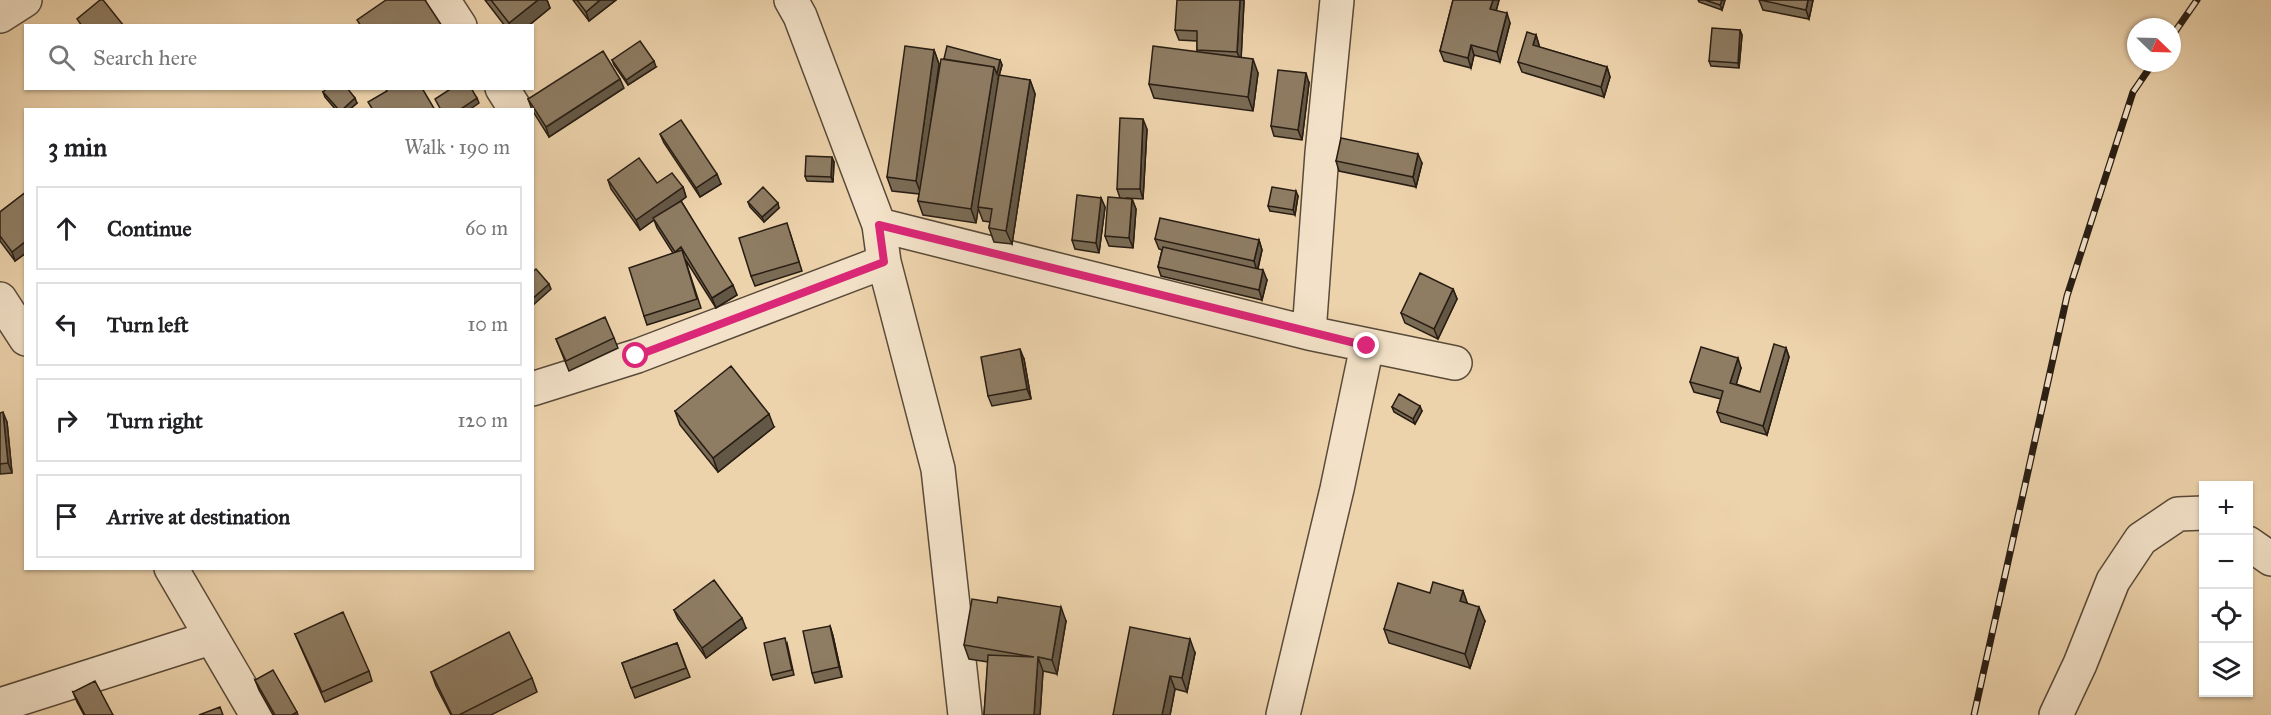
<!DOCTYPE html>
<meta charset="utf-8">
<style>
body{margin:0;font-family:"IM FELL Great Primer",serif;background:#f2f2f2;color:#202124}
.controls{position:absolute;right:18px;bottom:18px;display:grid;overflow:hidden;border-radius:0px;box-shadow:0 2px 4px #0004}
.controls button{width:54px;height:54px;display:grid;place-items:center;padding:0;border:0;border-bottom:2px solid #e0e0e0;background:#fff;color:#202124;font:30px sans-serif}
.compass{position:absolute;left:2127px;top:18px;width:54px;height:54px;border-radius:50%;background:#fff;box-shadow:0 2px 4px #0004;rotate:113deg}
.stop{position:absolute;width:18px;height:18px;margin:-14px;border:4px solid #db2777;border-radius:50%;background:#fff}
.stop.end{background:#db2777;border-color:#fff;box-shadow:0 2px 6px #0008}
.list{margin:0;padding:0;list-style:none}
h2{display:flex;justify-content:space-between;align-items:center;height:78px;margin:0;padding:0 24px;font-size:26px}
h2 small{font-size:20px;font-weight:400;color:#757577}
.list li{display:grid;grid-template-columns:39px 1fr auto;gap:18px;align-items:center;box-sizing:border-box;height:84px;margin:0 12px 12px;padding:0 12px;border:2px solid #e0e0e0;border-radius:0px}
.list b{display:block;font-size:22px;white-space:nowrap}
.list em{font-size:20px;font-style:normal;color:#757577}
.icon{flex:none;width:33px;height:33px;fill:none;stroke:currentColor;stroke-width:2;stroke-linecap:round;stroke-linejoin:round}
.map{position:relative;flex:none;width:2271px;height:715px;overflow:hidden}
.search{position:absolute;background:#fff;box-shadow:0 2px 4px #0004;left:24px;top:24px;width:510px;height:66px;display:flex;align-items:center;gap:15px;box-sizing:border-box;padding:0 21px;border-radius:0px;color:#757577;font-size:22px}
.panel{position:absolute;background:#fff;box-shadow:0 2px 4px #0004;left:24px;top:108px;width:510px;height:462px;border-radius:0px}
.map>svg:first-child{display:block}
</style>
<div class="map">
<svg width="2271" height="715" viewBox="0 0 2271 715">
<rect width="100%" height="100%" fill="#edd3ac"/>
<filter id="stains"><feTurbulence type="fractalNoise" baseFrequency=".00333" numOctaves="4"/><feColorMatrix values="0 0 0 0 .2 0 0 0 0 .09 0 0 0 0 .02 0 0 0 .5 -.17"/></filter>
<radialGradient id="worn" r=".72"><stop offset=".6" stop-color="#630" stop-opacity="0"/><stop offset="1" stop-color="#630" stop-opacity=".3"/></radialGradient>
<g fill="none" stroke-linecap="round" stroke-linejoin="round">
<g stroke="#594a39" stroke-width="36">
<path id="street" d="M443 0 460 26
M791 0 800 16 879 225 884 262 938 469 965 715
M0 16 25 0
M502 88 516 110
M879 225 1309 333 1455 363
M0 299 26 339
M1309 333 1322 153 1337 0
M532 389 637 356 884 262
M2248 543 2271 559
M171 568 257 715
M0 705 210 638
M1283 715 1337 489 1367 346
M2056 715 2080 664 2113 581 2141 539 2178 514 2204 513"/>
</g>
<use href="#street" stroke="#f3e2c9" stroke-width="33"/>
<g stroke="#281d13" stroke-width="7">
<path id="rail" d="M2172 36 2197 0
M1974 715 2067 296 2133 92 2153 63"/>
</g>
<use href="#rail" stroke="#f3e2c9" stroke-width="4.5" stroke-dasharray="14" stroke-linecap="butt"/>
</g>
<path fill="#7a6b55" stroke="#281d13" stroke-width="1.5" d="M485 0H547L550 8 528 26H505Z
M573 0H616L589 21Z
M1453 0H1499L1496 11 1510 23 1500 62 1474 55 1471 68 1444 61 1440 51Z
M1698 0H1725L1722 10 1699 2Z
M1759 0H1813L1809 19 1763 10Z
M1244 1 1241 58 1258 73 1253 111 1154 98 1149 84 1197 52V41L1179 40 1175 30Z
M1740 30 1742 35 1739 68 1711 66 1709 61Z
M1536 35 1539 45V47L1607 67 1610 77 1604 97 1522 72 1518 62Z
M934 50 939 64 934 105 1000 60 1002 65 999 76 1030 80 1035 94 1012 244 994 242 989 228 990 222 983 221 978 208 976 223 923 215 918 201 919 194 892 191 887 177Z
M612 60 656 67 628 85 614 65Z
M1309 83 1302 140 1274 136 1271 126Z
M624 88 549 137 532 110 528 99Z
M323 92 357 103 349 110H336L325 97Z
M1147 129 1143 199 1126 198 1132 199 1136 209 1133 248 1109 246 1105 236 1120 198 1117 189Z
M660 134 721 184 700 197 664 143Z
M1336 161 1422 163 1416 187 1339 171Z
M834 162 833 182 807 181 805 176Z
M608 180 657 183 683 187 686 197 681 201 737 295 716 308 685 259 701 308 647 325 644 316 673 253 657 228 654 220 640 230 611 189Z
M26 192V253L15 261 0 241V212Z
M1298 196 1295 215 1270 211 1268 206Z
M1101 198 1105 207 1099 253 1075 249 1072 240Z
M748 202 779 208 764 222 750 207Z
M790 233 802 271 755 286 751 276Z
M1155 239 1259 240 1262 250 1258 269 1267 280 1262 300 1161 276 1158 267 1162 250 1159 249Z
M1453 289 1457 299 1438 339 1405 323 1401 313Z
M614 338 618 348 569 371 556 339Z
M1786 348 1789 357 1767 435 1721 422 1717 412 1721 399 1694 392 1690 382 1741 368 1736 384 1760 392Z
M1024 359 1031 399 992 406 988 396Z
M1392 407 1422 411 1415 424 1394 412Z
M675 411 774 427 718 472 680 425Z
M0 413 7 422 12 473 0 474Z
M1463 591 1467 603 1485 621 1470 668 1389 643 1384 629 1430 593Z
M674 610 746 628 706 658 678 619Z
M1066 621 1057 674 1043 671 1040 715H984L988 662 969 659 964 645Z
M830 626 833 636 842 677 815 683 812 673Z
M295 634 369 671 372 681 325 702Z
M677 643 690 677 635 698 622 663Z
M787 643 794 675 773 680 771 675Z
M1195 653 1187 692 1175 689 1170 715H1113Z
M431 672 532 678 537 692 491 715H451L436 686Z
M255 680 297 712 298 715H273L259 690Z
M73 692 113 715H84L77 702Z"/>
<path fill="#635745" stroke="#281d13" stroke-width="1.5" d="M538 0H547L550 8 528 26H510L509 23Z
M600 0H616L589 21 586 12Z
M1240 0H1243L1244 1 1241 61 1237 52Z
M1493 0H1499L1494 19 1490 9Z
M1722 0H1725L1722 10 1720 5Z
M1808 0H1813L1809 19 1806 10Z
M1507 13 1510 23 1500 62 1497 52Z
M1740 30 1742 35 1739 68 1738 63Z
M1536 35 1539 45 1536 55 1533 45Z
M1471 45 1474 55 1471 68 1468 58Z
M934 50 939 64 921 194 916 181Z
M1253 59 1258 73 1253 111 1248 97Z
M1000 60 1002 65 998 79 999 81 976 223 971 209 994 67Z
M654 61 656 67 628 85 626 80Z
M1607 67 1610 77 1604 97 1601 87Z
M1306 73 1309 83 1302 140 1298 130Z
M620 79 624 88 549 137 546 127Z
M1030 80 1035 94 1012 244 1006 231Z
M355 98 357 103 349 110H342Z
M477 98 479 103 469 110H459Z
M1143 119 1147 129 1143 199 1140 189Z
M1418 154 1422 163 1416 187 1413 177Z
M832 157 834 162 833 182 831 177Z
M717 174 721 184 700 197 696 188Z
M683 187 686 197 640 230 636 220Z
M1296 191 1298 196 1295 215 1293 210Z
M1101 198 1105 207 1099 253 1096 243Z
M1132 199 1136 209 1133 248 1129 238Z
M778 203 779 208 764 222 762 217Z
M1259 240 1262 250 1257 271 1254 261Z
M26 241V253L15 261 12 252Z
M1263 270 1267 280 1262 300 1259 290Z
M549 284 551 289 532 306V299Z
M733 285 737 295 716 308 712 298Z
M1453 289 1457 299 1438 339 1434 329Z
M1786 348 1789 357 1767 435 1763 426Z
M1020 349 1024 359 1031 399 1027 389Z
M1738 358 1741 368 1734 392 1730 383Z
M1420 406 1422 411 1415 424 1413 419Z
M3 412 7 422 12 473 8 463Z
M769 414 774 427 718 472 713 458Z
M1463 591 1468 605 1460 601Z
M1061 607 1066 621 1057 674 1052 660Z
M1479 607 1485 621 1470 668 1465 654Z
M742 618 746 628 706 658 702 648Z
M830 626 833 636 842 677 839 667Z
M1190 639 1195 653 1187 692 1182 678Z
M1038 657 1043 671 1040 715H1034Z
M1170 676 1175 689 1170 715H1162Z"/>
<path fill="#8e7c63" stroke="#281d13" stroke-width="1.5" d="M100 0H103L124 26H82L77 19Z
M386 0H425L442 26H361L357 20Z
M491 0H538L509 23Z
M577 0H600L586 12Z
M1177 0H1240L1237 52 1197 50V31L1175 30Z
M1453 0H1493L1490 9 1507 13 1497 52 1471 45 1468 58 1440 51Z
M1705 0H1722L1720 5Z
M1760 0H1808L1806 10Z
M1712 28 1740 30 1738 63 1709 61Z
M1527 32 1536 35 1533 45 1607 67 1601 87 1518 62Z
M640 41 654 61 626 80 612 60Z
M905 46 934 50 916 181 887 177Z
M947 46 1000 60 997 74 994 67 944 59Z
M1153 46 1253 59 1248 97 1149 84Z
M603 51 620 79 546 127 528 99Z
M941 59 994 67 971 209 918 201Z
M1278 70 1306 73 1298 130 1271 126Z
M999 75 1030 80 1006 231 989 228 992 209 978 207Z
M327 88H347L355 98 342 110H339L323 92Z
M385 88H422L435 110H373L368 102 387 91Z
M452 88H471L477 98 459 110H441L435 99Z
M1120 118 1143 119 1140 189H1117Z
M681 120 717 174 696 188 660 134Z
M1341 138 1418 154 1413 177 1336 161Z
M806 156 832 157 831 177 805 176Z
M639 158 657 183 672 173 683 187 636 220 608 180Z
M763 187 778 203 762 217 748 202Z
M1272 187 1296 191 1293 210 1268 206Z
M26 192V241L12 252 0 236V212Z
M1077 195 1101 198 1096 243 1072 240Z
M1108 197 1132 199 1129 238 1105 236Z
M681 201 733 285 712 298 681 247 675 252 653 218Z
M1160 218 1259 240 1254 261 1155 239Z
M787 223 799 262 751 276 739 238Z
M1163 247 1263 270 1259 290 1158 267Z
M682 250 697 299 644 316 629 268Z
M536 269 549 284 532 299V272Z
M1420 273 1453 289 1434 329 1401 313Z
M605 317 614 338 566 361 556 339Z
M1774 344 1786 348 1763 426 1717 412 1723 391 1690 382 1701 347 1738 358 1730 383 1760 392Z
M1020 349 1027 389 988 396 981 357Z
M731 366 769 414 713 458 675 411Z
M1399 394 1420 406 1413 419 1392 407Z
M3 412 8 463 0 464V413Z
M714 580 742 618 702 648 674 610Z
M1433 582 1463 591 1460 601 1479 607 1465 654 1384 629 1398 583 1430 593Z
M998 597 1061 607 1052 660 1038 657 1034 715H984L988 655 1034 657 964 645 972 599 997 603Z
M343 612 369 671 322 692 295 634Z
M830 626 839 667 812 673 803 631Z
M1130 627 1190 639 1182 678 1170 676 1162 715H1113Z
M509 632 532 678 459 715H452L431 672Z
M785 638 792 670 771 675 764 643Z
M677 643 686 668 631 688 622 663Z
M273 670 297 712 292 715H275L255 680Z
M95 681 113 715H85L73 692Z
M220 707 223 715H199Z"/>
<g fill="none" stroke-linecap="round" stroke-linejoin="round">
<path stroke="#db2777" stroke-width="8" d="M636 356 884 262 879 225 1367 346"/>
</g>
<rect width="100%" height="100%" filter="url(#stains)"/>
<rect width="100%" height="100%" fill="url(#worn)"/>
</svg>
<div class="controls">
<button>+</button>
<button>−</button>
<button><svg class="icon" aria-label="locate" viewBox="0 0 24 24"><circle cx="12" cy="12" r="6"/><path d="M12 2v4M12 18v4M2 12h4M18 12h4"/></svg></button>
<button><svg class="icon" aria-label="layers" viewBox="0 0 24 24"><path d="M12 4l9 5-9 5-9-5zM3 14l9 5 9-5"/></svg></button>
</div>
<svg class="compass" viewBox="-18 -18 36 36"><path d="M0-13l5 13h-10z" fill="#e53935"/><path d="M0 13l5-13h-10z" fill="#757577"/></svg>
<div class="stop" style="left:636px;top:356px"></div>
<div class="stop end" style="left:1367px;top:346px"></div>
<div class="search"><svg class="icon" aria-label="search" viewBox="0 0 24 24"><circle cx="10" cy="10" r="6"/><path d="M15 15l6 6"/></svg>Search here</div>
<section class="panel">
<h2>3 min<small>Walk · 190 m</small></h2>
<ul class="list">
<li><svg class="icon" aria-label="ahead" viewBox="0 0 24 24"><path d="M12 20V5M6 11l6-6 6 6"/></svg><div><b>Continue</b></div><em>60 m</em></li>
<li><svg class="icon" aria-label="left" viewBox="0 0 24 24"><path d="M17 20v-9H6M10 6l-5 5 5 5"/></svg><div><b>Turn left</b></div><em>10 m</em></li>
<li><svg class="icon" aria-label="right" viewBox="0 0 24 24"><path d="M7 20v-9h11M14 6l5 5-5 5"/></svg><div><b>Turn right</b></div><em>120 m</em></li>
<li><svg class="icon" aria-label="arrive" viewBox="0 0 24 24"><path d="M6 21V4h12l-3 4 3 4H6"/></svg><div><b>Arrive at destination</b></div></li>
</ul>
</section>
</div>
